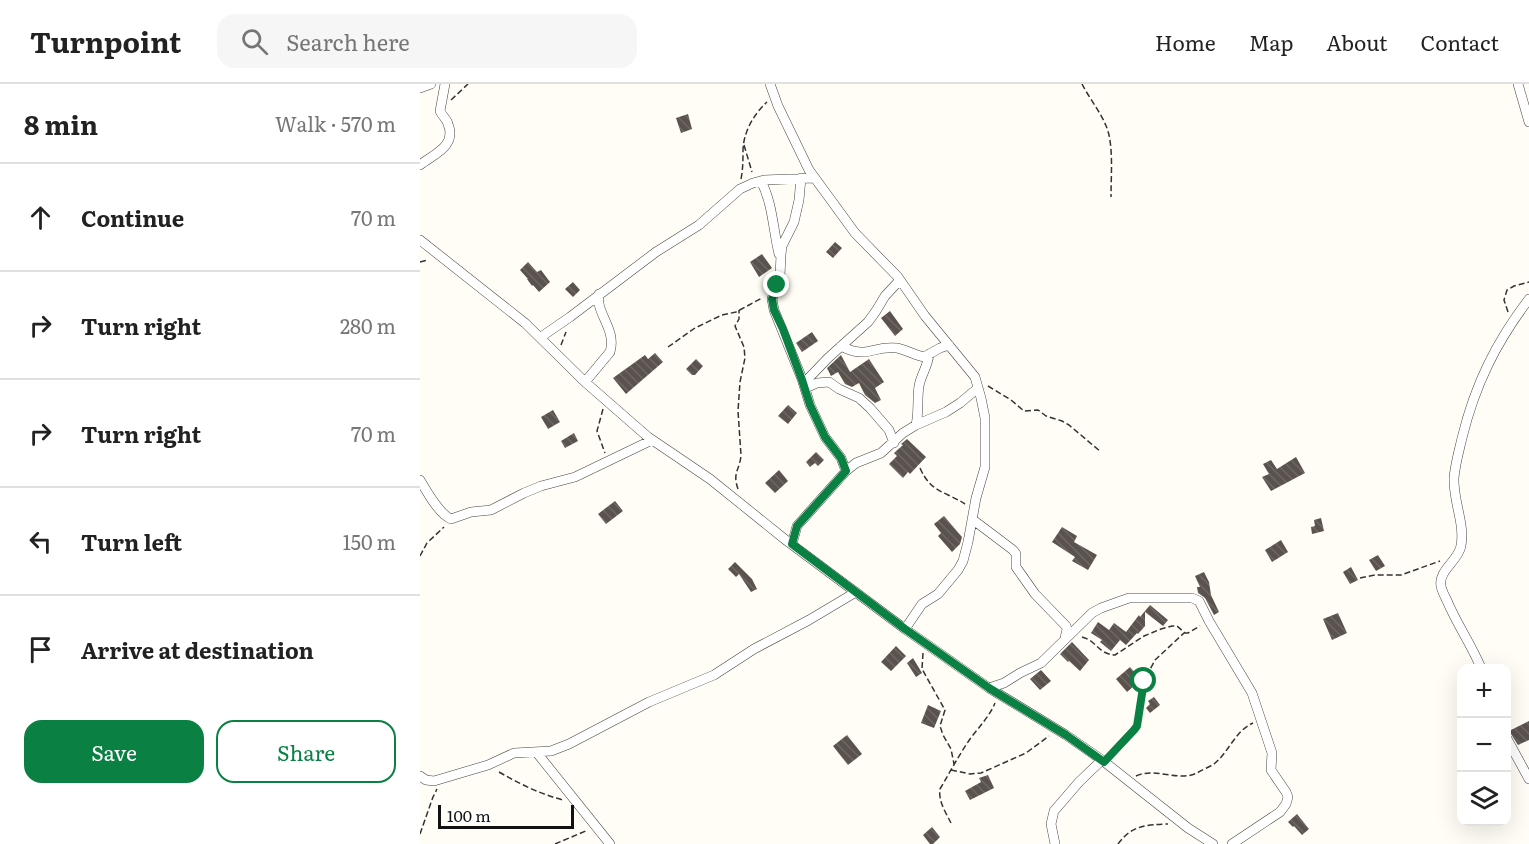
<!DOCTYPE html>
<meta charset="utf-8">
<style>
body{margin:0;font-family:Literata,serif;background:#f6f6f6;color:#222}
.controls{position:absolute;right:18px;bottom:18px;display:grid;overflow:hidden;border-radius:12px;box-shadow:0 6px 24px #0002}
.controls button{width:54px;height:54px;display:grid;place-items:center;padding:0;border:0;border-bottom:2px solid #e0e0e0;background:#fff;color:#222;font:30px sans-serif}
.scale{position:absolute;left:18px;bottom:15px;width:136px;box-sizing:border-box;padding-left:6px;border:3px solid #111;border-top:0;font-size:16px;line-height:21px;white-space:nowrap;color:#111;-webkit-text-stroke:4px #fff;paint-order:stroke}
.stop{position:absolute;width:18px;height:18px;margin:-14px;border:4px solid #0b8043;border-radius:50%;background:#fff}
.stop.end{background:#0b8043;border-color:#fff;box-shadow:0 2px 6px #0008}
.list{margin:0;padding:0;list-style:none}
h2{display:flex;justify-content:space-between;align-items:center;height:78px;margin:0;padding:0 24px;font-size:26px}
h2 small{font-size:20px;font-weight:400;color:#767676}
.list li{display:grid;grid-template-columns:39px 1fr auto;gap:18px;align-items:center;box-sizing:border-box;height:108px;padding:0 24px;border-top:2px solid #e0e0e0}
.list b{display:block;font-size:22px;white-space:nowrap}
.list em{font-size:20px;font-style:normal;color:#767676}
.actions{display:flex;gap:12px;padding:18px 24px}
.actions a{flex:1;padding:14px 0;border:2px solid #0b8043;border-radius:18px;text-align:center;font-size:21px;color:#0b8043}
.actions .main{background:#0b8043;color:#fff}
.icon{flex:none;width:33px;height:33px;fill:none;stroke:currentColor;stroke-width:2;stroke-linecap:round;stroke-linejoin:round}
.map{position:relative;flex:none;width:1109px;height:760px;overflow:hidden}
header{display:flex;align-items:center;gap:36px;box-sizing:border-box;height:84px;padding:0 30px;background:#fff;border-bottom:2px solid #e0e0e0}
header strong{font-size:28px}
nav{display:flex;gap:33px;margin-inline-start:auto;font-size:21px}
.search{width:420px;height:54px;background:#f6f6f6;display:flex;align-items:center;gap:15px;box-sizing:border-box;padding:0 21px;border-radius:18px;color:#767676;font-size:22px}
main{display:flex}
aside{flex:1;background:#fff}
.map>svg:first-child{display:block}
</style>
<header>
<strong>Turnpoint</strong>
<div class="search"><svg class="icon" aria-label="search" viewBox="0 0 24 24"><circle cx="10" cy="10" r="6"/><path d="M15 15l6 6"/></svg>Search here</div>
<nav><a>Home</a><a>Map</a><a>About</a><a>Contact</a></nav>
</header>
<main>
<aside>
<h2>8 min<small>Walk · 570 m</small></h2>
<ul class="list">
<li><svg class="icon" aria-label="ahead" viewBox="0 0 24 24"><path d="M12 20V5M6 11l6-6 6 6"/></svg><div><b>Continue</b></div><em>70 m</em></li>
<li><svg class="icon" aria-label="right" viewBox="0 0 24 24"><path d="M7 20v-9h11M14 6l5 5-5 5"/></svg><div><b>Turn right</b></div><em>280 m</em></li>
<li><svg class="icon" aria-label="right" viewBox="0 0 24 24"><path d="M7 20v-9h11M14 6l5 5-5 5"/></svg><div><b>Turn right</b></div><em>70 m</em></li>
<li><svg class="icon" aria-label="left" viewBox="0 0 24 24"><path d="M17 20v-9H6M10 6l-5 5 5 5"/></svg><div><b>Turn left</b></div><em>150 m</em></li>
<li><svg class="icon" aria-label="arrive" viewBox="0 0 24 24"><path d="M6 21V4h12l-3 4 3 4H6"/></svg><div><b>Arrive at destination</b></div></li>
</ul>
<div class="actions"><a class="main">Save</a><a>Share</a></div>
</aside>
<div class="map">
<svg width="1109" height="760" viewBox="0 0 1109 760">
<defs>
<pattern id="building-back-hatch" width="6" height="6" patternUnits="userSpaceOnUse" patternTransform="scale(1.5)"><rect width="6" height="6" fill="#5a524d"/><path d="M-1 5l2 2M0 0l6 6M5-1l2 2" fill="none" stroke="#6d6662"/></pattern>
</defs>
<rect width="100%" height="100%" fill="#fffdf5"/>
<path fill="url(#building-back-hatch)" d="M268 30 272 45 261 49 256 34Z
M415 158 422 164 413 174 406 168Z
M342 170 352 184 339 193 330 178Z
M108 178 117 188 121 186 130 198 119 208 113 201 112 202 107 195H108L100 186Z
M153 198 160 206 153 213 145 205Z
M470 227 483 245 475 252 461 234Z
M392 248 398 257 382 268 376 259Z
M235 269 243 278 206 310 193 294 225 271 228 275Z
M421 271 430 288 449 275 464 298 455 304 461 316 455 319 445 311 439 299 432 303 425 300 418 288 411 292 407 284Z
M276 275 283 282 275 291H272L266 285Z
M368 321 377 329 368 340 358 332Z
M133 326 140 338 128 345 121 333Z
M154 349 158 357 145 364 141 357Z
M487 355 506 373 490 390 488 388 483 394 469 380 477 372 474 369 483 361 481 360Z
M396 368 404 376 398 382 395 379 390 383 386 378Z
M876 373 885 389 851 407 842 393 849 390 843 380 851 376 857 385Z
M359 386 368 397 355 409 345 399Z
M195 417 203 427 186 440 178 430Z
M524 432 542 453 540 460 532 468 518 452 521 449 514 440Z
M901 434 904 447 892 450 891 443 895 442 894 436Z
M642 443 657 452 654 458 677 471 668 486 652 477 655 473 632 458Z
M861 456 868 468 852 478 845 466Z
M958 471 965 482 956 487 949 476Z
M315 478 332 495 337 505 331 508 319 490 316 493 308 485Z
M931 483 938 496 930 500 923 488Z
M784 488 789 498 791 511 799 528 794 531 785 514 778 509 777 503H780L775 492Z
M730 521 748 536 743 542 725 528V542L718 550 717 549 706 561 700 556 691 567 680 558 682 556 671 549 678 538 689 546 694 539 706 548 719 531 720 533Z
M918 529 927 549 912 556 903 535Z
M652 558 669 576 660 587 649 577 648 578 640 570Z
M476 562 486 572 471 587 461 578Z
M493 574 502 589 496 593 487 579Z
M710 583 721 596 707 608 696 595Z
M621 586 631 597 620 606 610 595Z
M734 613 740 621 730 629 726 624 730 620 728 617Z
M508 621 521 627 514 644 501 639Z
M1109 637V656L1098 661 1089 647Z
M427 651 442 670 428 681 413 662Z
M568 691 574 704 550 716 545 707 561 698 559 694Z
M877 730 889 745 882 751 874 742 873 743 868 738Z
M512 743 520 753 513 760H510L503 751Z"/>
<g fill="none" stroke-linecap="round" stroke-linejoin="round">
<g stroke="#444" stroke-width="10">
<path id="minor" d="M350 0 358 22 389 86 435 149 478 193 505 232 555 293 561 314 565 334V383L556 414 548 458 543 477 538 486 518 510 502 520 485 545
M1098 0 1109 38
M0 4 11 0
M0 81C14 70 37 62 28 40 27 35 22 32 20 27L25 0
M381 94 379 116 374 138 362 162 361 171 360 192 352 215 354 226 382 295 390 321 405 353 421 374 426 387
M341 97C353 120 353 146 359 170
M0 156 105 239 165 298 228 353 290 395 367 457 485 545 569 604 646 651 682 676 768 744 793 760
M121 253 150 233 236 168 279 141 320 105 333 99 344 96 394 94
M421 262C447 276 453 261 477 264 486 266 495 271 504 273L520 264 529 261
M165 298 190 268C197 245 175 229 179 210
M384 299 408 274 448 238 456 227 465 212 480 196
M386 304 397 299 409 298 419 305 439 314 450 324 469 346 474 359
M496 341C499 328 497 315 499 302 501 291 508 282 509 270
M0 396C7 408 19 430 31 435L51 428 71 426 104 409 121 402 155 393 232 356
M552 435 593 466 596 470V483L615 510 646 542 647 545 645 554
M372 460 377 442 426 387 436 379 461 369 483 349 496 341 526 328 540 319 558 304
M1061 584C1052 562 1038 542 1028 519 1026 514 1022 508 1021 502 1018 487 1038 477 1041 462 1045 439 1033 417 1034 394 1035 381 1039 367 1042 354 1055 301 1076 258 1109 215
M569 604 584 599 600 589 621 579 672 529 681 524 709 514H772L779 517 789 537 832 609 852 669 851 686 866 708 868 713 866 720 860 728 812 760
M1086 653 1109 695
M117 669 190 760
M0 692 6 696 14 697 68 681 94 669 131 667 149 660 229 618 294 591 334 565 389 536 436 508
M635 760 631 740 634 727 659 698 682 676"/>
</g>
<path stroke="#333" stroke-width="1.5" stroke-dasharray="6 3" stroke-linecap="butt" d="M662 0C670 16 685 33 689 51 693 70 691 93 691 113
M31 16 48 0
M324 61 332 88
M321 95C323 85 323 76 323 65 324 47 334 30 347 18
M0 178 8 176
M1088 228 1084 216 1087 206 1094 202 1109 198
M141 261 146 248
M248 263 275 244 302 231 316 228 342 214
M568 302 591 316 604 327 618 326 626 332 642 337 649 341 681 368
M183 325 177 347 185 369
M500 384C511 409 525 407 545 420
M318 405C312 388 320 386 321 371L318 327 320 298 325 274 324 263 315 242 319 235V226
M0 472 7 459 24 443
M940 494 955 491H981L1020 477
M662 553C677 557 678 570 695 571L724 552 741 545 752 542H757L765 549H768L780 542
M503 569 502 585 525 626 520 642 523 651 531 665 534 680
M691 671 714 646 717 642 724 597 735 576 764 549
M531 686 550 690 561 689 606 669 629 652
M79 688C100 700 120 710 143 716
M716 692C735 683 758 698 777 689 782 686 789 683 794 680 809 668 815 647 833 639
M531 739C526 729 518 717 520 705 530 688 539 671 550 655 559 643 569 633 575 619
M0 750 13 713 17 705
M135 760 168 746
M698 760C712 741 726 741 748 740"/>
<use href="#minor" stroke="#fff" stroke-width="9"/>
</g>
<g fill="none" stroke-linecap="round" stroke-linejoin="round">
<path stroke="#0b8043" stroke-width="8" d="M357 201 352 215 354 226 363 245 382 296 390 321 405 353 421 374 426 387 377 442 372 460 485 545 569 604 646 651 684 678 714 646 717 642 724 597"/>
</g>
</svg>
<div class="controls">
<button>+</button>
<button>−</button>
<button><svg class="icon" aria-label="layers" viewBox="0 0 24 24"><path d="M12 4l9 5-9 5-9-5zM3 14l9 5 9-5"/></svg></button>
</div>
<div class="scale">100 m</div>
<div class="stop" style="left:724px;top:597px"></div>
<div class="stop end" style="left:357px;top:201px"></div>
</div>
</main>
